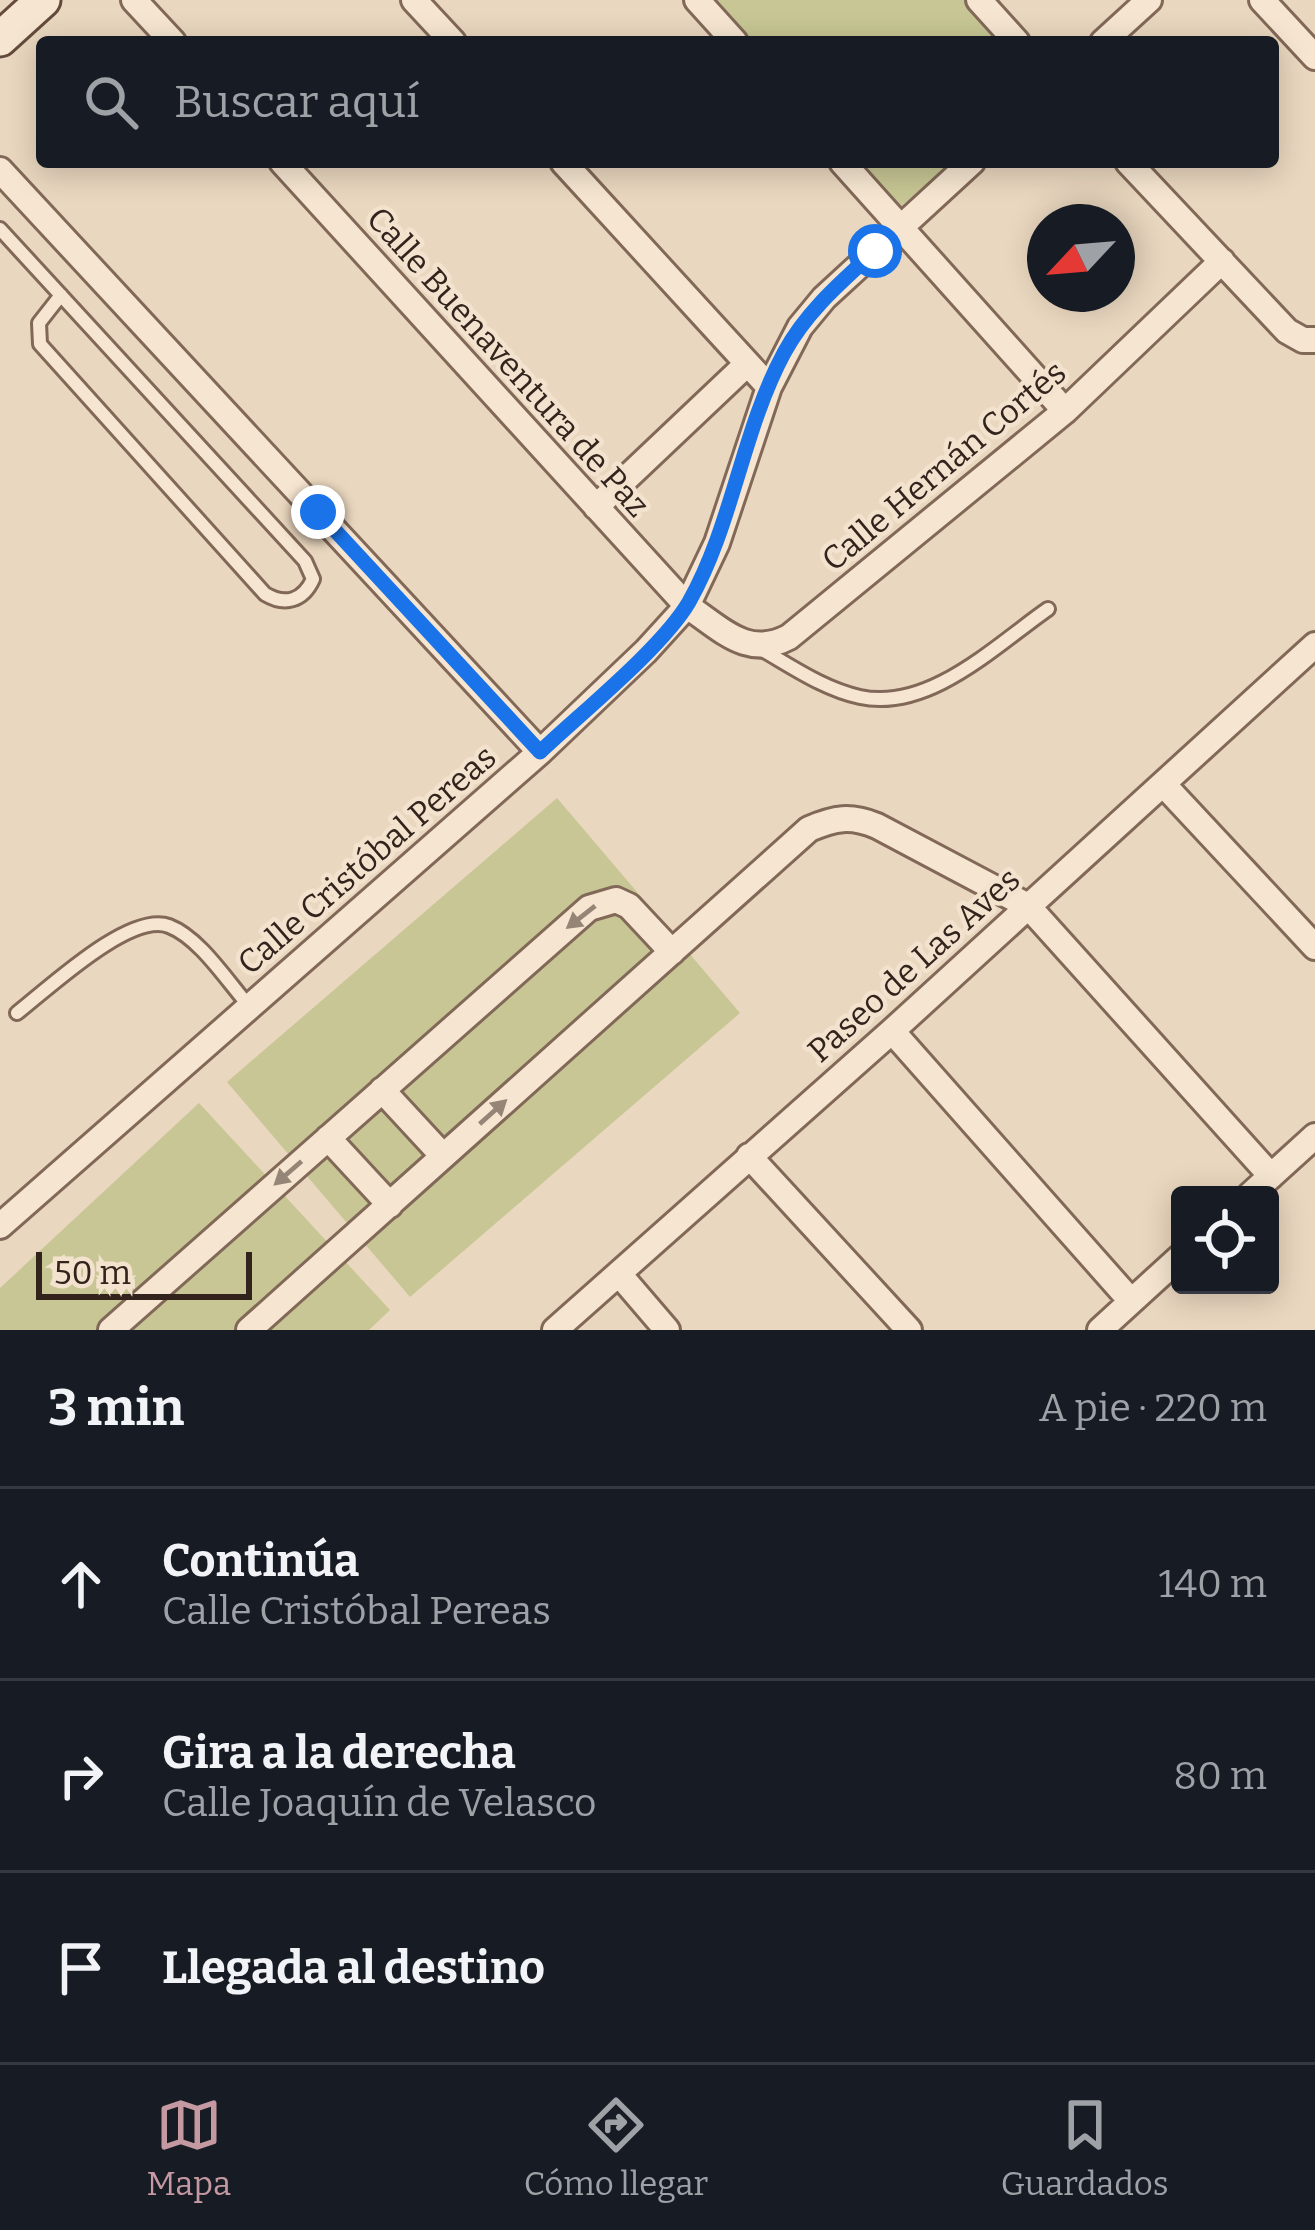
<!DOCTYPE html>
<html lang="es">
<meta charset="utf-8">
<style>
body{margin:0;font-family:Bitter,serif;background:#20242c;color:#f1f3f6}
.controls{position:absolute;right:36px;bottom:36px;display:grid;overflow:hidden;border-radius:12px;box-shadow:0 6px 30px #0003}
.controls button{width:108px;height:108px;display:grid;place-items:center;padding:0;border:0;border-bottom:3px solid #363941;background:#171b24;color:#f1f3f6;font:60px sans-serif}
.compass{position:absolute;left:1027px;top:204px;width:108px;height:108px;border-radius:50%;background:#171b24;box-shadow:0 6px 30px #0003;rotate:244deg}
.scale{position:absolute;left:36px;bottom:30px;width:216px;box-sizing:border-box;padding-left:12px;border:6px solid #32241c;border-top:0;font-size:33px;line-height:42px;white-space:nowrap;color:#32241c;-webkit-text-stroke:9px #f2e2ce;paint-order:stroke}
.stop{position:absolute;width:36px;height:36px;margin:-27px;border:9px solid #1a73e8;border-radius:50%;background:#fff}
.stop.end{background:#1a73e8;border-color:#fff;box-shadow:0 3px 12px #0008}
.list{margin:0;padding:0;list-style:none}
h2{display:flex;justify-content:space-between;align-items:center;height:156px;margin:0;padding:0 48px;font-size:51px}
h2 small{font-size:39px;font-weight:400;color:#9ea1a6}
.list li{display:grid;grid-template-columns:78px 1fr auto;gap:36px;align-items:center;box-sizing:border-box;height:192px;padding:0 48px;border-top:3px solid #363941}
.list b{display:block;font-size:45px;white-space:nowrap}
.list p{margin:0;font-size:39px;white-space:nowrap;color:#9ea1a6}
.list em{font-size:39px;font-style:normal;color:#9ea1a6}
.icon{flex:none;width:66px;height:66px;fill:none;stroke:currentColor;stroke-width:2;stroke-linecap:round;stroke-linejoin:round}
.map{position:relative;flex:none;width:1315px;height:1330px;overflow:hidden}
.search{position:absolute;background:#171b24;box-shadow:0 6px 30px #0003;left:36px;right:36px;top:36px;height:132px;display:flex;align-items:center;gap:30px;box-sizing:border-box;padding:0 42px;border-radius:12px;color:#9ea1a6;font-size:45px}
.sheet{height:732px;background:#171b24}
nav{display:flex;justify-content:space-around;align-items:center;box-sizing:border-box;height:168px;border-top:3px solid #363941;background:#171b24;font-size:33px;color:#9ea1a6}
nav a{display:grid;justify-items:center;gap:6px}
nav .on{color:#c499a2}
.map>svg:first-child{display:block}
</style>
<div class="map">
<svg width="1315" height="1330" viewBox="0 0 1315 1330">
<rect width="100%" height="100%" fill="#ead7bf"/>
<path fill="#c7c694" d="M699 0H978L1016 42H737Z
M843 162H952L891 215Z
M557 798 740 1013 410 1297 227 1082Z
M199 1103 390 1310 369 1330H0V1288Z"/>
<g fill="none" stroke-linecap="round" stroke-linejoin="round">
<g stroke="#826858" stroke-width="18">
<path id="lane" d="M0 229 305 561 313 579C303 601 285 606 265 594L40 344 39 323 61 295
M759 648C791 666 823 689 860 697 929 712 996 645 1048 609
M17 1013C48 989 130 911 169 926 200 938 227 981 249 1006"/>
</g>
<g stroke="#826858" stroke-width="30">
<path id="street" d="M134 0 173 42
M414 0 453 42
M697 0 735 42
M979 0 1017 42
M1262 0 1315 57
M1103 42 1149 0
M282 162 687 606C722 629 747 659 789 637L1065 411 1222 261
M563 162 769 387
M842 162 1065 411
M1128 162 1287 331 1303 340H1315
M0 170 540 752
M596 507 747 364
M1164 785 1315 947
M892 1031 1131 1301
M382 1090 443 1156
M328 1138 390 1205
M749 1156 909 1330
M1250 1195 1315 1136
M0 1226 540 752 646 651 687 606 717 543 769 387 800 327 824 298 972 162
M619 1274 667 1330
M111 1330 589 908 616 900 629 906 672 952
M249 1330 809 829C835 818 850 815 877 826L1028 906 1271 1176
M555 1330 892 1031 1315 645
M1100 1330 1180 1257"/>
</g>
<g stroke="#634a3c" stroke-width="39">
<path id="secondary" d="M0 39 43 0"/>
</g>
<use href="#lane" stroke="#f6e6d1" stroke-width="12"/>
<use href="#street" stroke="#f6e6d1" stroke-width="24"/>
<use href="#secondary" stroke="#f6e6d1" stroke-width="33"/>
</g>
<defs><path id="oneway-solid" d="M-6-.8H1V-3.2L6.5 0L1 3.2V.8H-6Z" transform="scale(3)"/></defs>
<g fill="#948576">
<use href="#oneway-solid" transform="translate(581 917) rotate(142)"/>
<use href="#oneway-solid" transform="translate(493 1112) rotate(-42)"/>
<use href="#oneway-solid" transform="translate(288 1173) rotate(139)"/>
</g>
<g fill="none" stroke-linecap="round" stroke-linejoin="round">
<path stroke="#1a73e8" stroke-width="15" d="M318 512 540 752C581 713 662 648 689 602 733 524 742 431 784 353 806 312 841 282 875 251"/>
</g>
<g text-anchor="middle" dominant-baseline="central" stroke-width="9" stroke-linejoin="round" paint-order="stroke">
<g font-size="33" fill="#32241c" stroke="#f2e2ce">
<text transform="translate(508 362) rotate(48)">Calle Buenaventura de Paz</text>
<text transform="translate(944 466) rotate(-40)">Calle Hernán Cortés</text>
<text transform="translate(367 860) rotate(-41)">Calle Cristóbal Pereas</text>
<text transform="translate(914 965) rotate(-42)">Paseo de Las Aves</text>
</g>
</g>
</svg>
<div class="controls">
<button><svg class="icon" aria-label="locate" viewBox="0 0 24 24"><circle cx="12" cy="12" r="6"/><path d="M12 2v4M12 18v4M2 12h4M18 12h4"/></svg></button>
</div>
<svg class="compass" viewBox="-18 -18 36 36"><path d="M0-13l5 13h-10z" fill="#e53935"/><path d="M0 13l5-13h-10z" fill="#9ea1a6"/></svg>
<div class="scale">50 m</div>
<div class="stop" style="left:875px;top:251px"></div>
<div class="stop end" style="left:318px;top:512px"></div>
<div class="search"><svg class="icon" aria-label="search" viewBox="0 0 24 24"><circle cx="10" cy="10" r="6"/><path d="M15 15l6 6"/></svg>Buscar aquí</div>
</div>
<section class="sheet">
<h2>3 min<small>A pie · 220 m</small></h2>
<ul class="list">
<li><svg class="icon" aria-label="ahead" viewBox="0 0 24 24"><path d="M12 20V5M6 11l6-6 6 6"/></svg><div><b>Continúa</b><p>Calle Cristóbal Pereas</p></div><em>140 m</em></li>
<li><svg class="icon" aria-label="right" viewBox="0 0 24 24"><path d="M7 20v-9h11M14 6l5 5-5 5"/></svg><div><b>Gira a la derecha</b><p>Calle Joaquín de Velasco</p></div><em>80 m</em></li>
<li><svg class="icon" aria-label="arrive" viewBox="0 0 24 24"><path d="M6 21V4h12l-3 4 3 4H6"/></svg><div><b>Llegada al destino</b></div></li>
</ul>
</section>
<nav>
<a class="on"><svg class="icon" aria-label="map" viewBox="0 0 24 24"><path d="M3 6l6-2 6 2 6-2v14l-6 2-6-2-6 2zM9 4v14M15 6v14"/></svg>Mapa</a>
<a><svg class="icon" aria-label="directions" viewBox="0 0 24 24"><path d="M12 3l9 9-9 9-9-9zM9 14v-3h6M13 9l2 2-2 2"/></svg>Cómo llegar</a>
<a><svg class="icon" aria-label="saved" viewBox="0 0 24 24"><path d="M7 4h10v16l-5-4-5 4z"/></svg>Guardados</a>
</nav>
